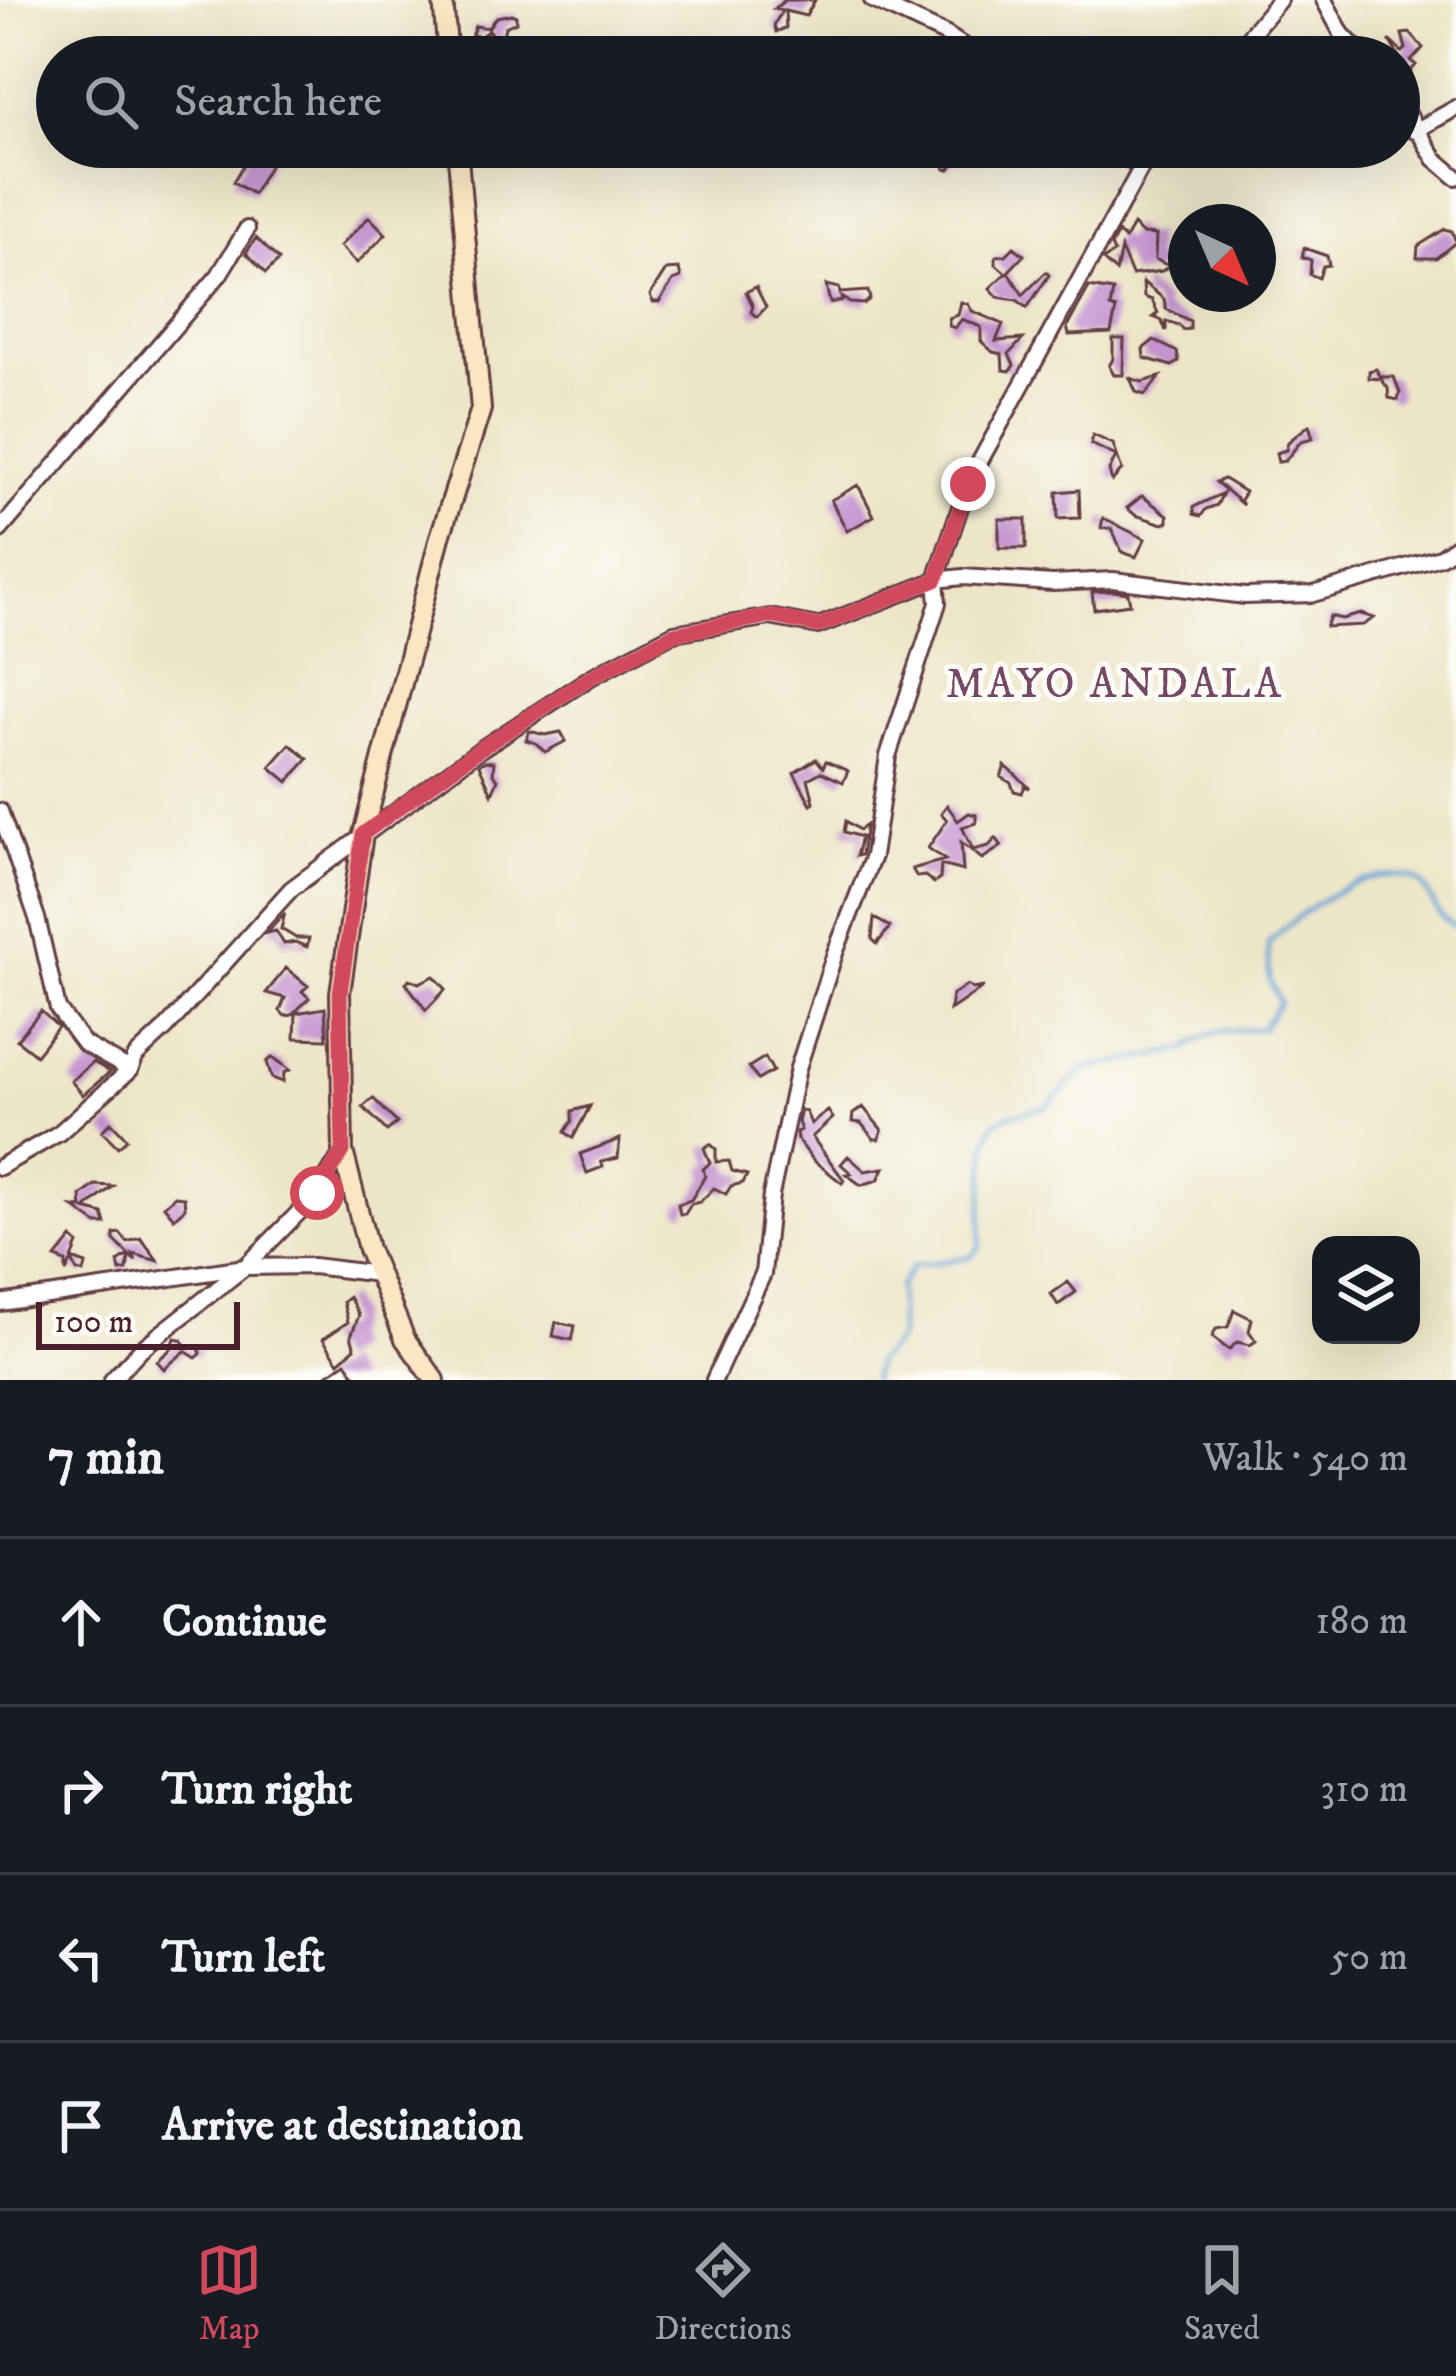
<!DOCTYPE html>
<meta charset="utf-8">
<style>
body{margin:0;font-family:"IM FELL DW Pica",serif;background:#242831;color:#f1f3f6}
.controls{position:absolute;right:36px;bottom:36px;display:grid;overflow:hidden;border-radius:24px;box-shadow:0 12px 48px #0002}
.controls button{width:108px;height:108px;display:grid;place-items:center;padding:0;border:0;border-bottom:3px solid #363941;background:#171b24;color:#f1f3f6;font:60px sans-serif}
.compass{position:absolute;left:1168px;top:204px;width:108px;height:108px;border-radius:50%;background:#171b24;box-shadow:0 12px 48px #0002;rotate:136deg}
.scale{position:absolute;left:36px;bottom:30px;width:204px;box-sizing:border-box;padding-left:12px;border:6px solid #4a1f2b;border-top:0;font-size:33px;line-height:42px;white-space:nowrap;color:#4a1f2b;-webkit-text-stroke:9px #fdfcf7;paint-order:stroke}
.stop{position:absolute;width:36px;height:36px;margin:-27px;border:9px solid #d1495b;border-radius:50%;background:#fff}
.stop.end{background:#d1495b;border-color:#fff;box-shadow:0 3px 12px #0008}
.list{margin:0;padding:0;list-style:none}
h2{display:flex;justify-content:space-between;align-items:center;height:156px;margin:0;padding:0 48px;font-size:51px}
h2 small{font-size:39px;font-weight:400;color:#9ea1a6}
.list li{display:grid;grid-template-columns:78px 1fr auto;gap:36px;align-items:center;box-sizing:border-box;height:168px;padding:0 48px;border-top:3px solid #363941}
.list b{display:block;font-size:45px;white-space:nowrap}
.list em{font-size:39px;font-style:normal;color:#9ea1a6}
.icon{flex:none;width:66px;height:66px;fill:none;stroke:currentColor;stroke-width:2;stroke-linecap:round;stroke-linejoin:round}
.map{position:relative;flex:none;width:1456px;height:1380px;overflow:hidden}
.search{position:absolute;background:#171b24;box-shadow:0 12px 48px #0002;left:36px;right:36px;top:36px;height:132px;display:flex;align-items:center;gap:30px;box-sizing:border-box;padding:0 42px;border-radius:66px;color:#9ea1a6;font-size:45px}
.sheet{height:828px;background:#171b24}
nav{display:flex;justify-content:space-around;align-items:center;box-sizing:border-box;height:168px;border-top:3px solid #363941;background:#171b24;font-size:33px;color:#9ea1a6}
nav a{display:grid;justify-items:center;gap:6px}
nav .on{color:#d1495b}
.map>svg:first-child{display:block}
</style>
<div class="map">
<svg width="1456" height="1380" viewBox="0 0 1456 1380">
<rect width="100%" height="100%" fill="#fdfcf7"/>
<filter id="ink" filterUnits="userSpaceOnUse"><feTurbulence type="fractalNoise" baseFrequency=".00833" numOctaves="2"/><feDisplacementMap in="SourceGraphic" scale="24" xChannelSelector="R" yChannelSelector="G"/><feConvolveMatrix kernelMatrix="1 2 1 2 8 2 1 2 1" color-interpolation-filters="sRGB"/></filter>
<filter id="wash" filterUnits="userSpaceOnUse"><feTurbulence type="fractalNoise" baseFrequency=".004" numOctaves="4" result="noise"/><feDisplacementMap in="SourceGraphic" scale="48" xChannelSelector="R" yChannelSelector="G"/><feGaussianBlur stdDeviation="2.7" result="paint"/><feColorMatrix in="noise" values="0 0 0 0 0 0 0 0 0 0 0 0 0 0 0 0 0 1.4 0 .05"/><feComposite in="paint" operator="in"/></filter>
<g filter="url(#wash)">
<rect width="100%" height="100%" fill="#ede5c7"/>
<g fill="none" stroke-linecap="round" stroke-linejoin="round">
<path stroke="#65a5d8" stroke-width="4.5" d="M872 1380 876 1362 899 1339V1287L913 1266 970 1257 980 1247 987 1144 993 1125 1008 1115 1046 1107 1084 1069 1187 1049C1207 1028 1233 1030 1261 1029L1280 1002 1270 981 1268 944C1298 912 1368 860 1415 880 1433 888 1431 917 1456 927"/>
</g>
<g id="blocks">
<path fill="#c493d0" d="M785 0H815L806 16 785 11 786 28 776 32 774 25 782 11 774 9Z
M511 14 516 16V22L505 27 501 44 494 42 489 30 480 37 472 34 475 26 488 28 496 17Z
M1410 33 1423 48 1411 61 1416 65 1409 73 1403 67 1399 70V57L1389 40 1402 52 1406 49 1402 34Z
M1290 39 1303 52 1297 57H1271Z
M944 147H964L962 150 969 153 970 158 967 162 956 160 950 169H945L942 162 947 156Z
M252 150 272 161 253 194 233 182Z
M369 217 386 234 357 263 340 246Z
M1133 225 1143 234 1156 235 1155 259 1169 266 1162 271 1132 275 1121 249 1116 272 1103 260 1114 253 1111 246 1118 233 1125 239Z
M1445 229 1452 231 1456 242 1436 258H1417L1418 246Z
M256 238 279 260 266 273 246 253Z
M1014 247 1024 255 1008 272 1023 295 1046 272 1049 275 1027 308 1017 300 998 297 990 288 1006 273 996 264V256L1006 255Z
M1304 248 1327 256 1329 265 1323 266 1319 278 1310 274 1311 260 1302 257Z
M679 269 681 278 673 281 659 302H653L650 295 666 270Z
M1143 282 1164 299 1166 309 1190 321V329L1183 330 1179 325 1166 321V331L1161 320 1153 317 1158 313 1152 300 1144 297Z
M826 285 839 288 840 293 868 291 870 299 864 304 850 303 841 297 842 301 830 303Z
M756 287 766 307 757 317 751 312 753 306 746 292Z
M1089 287 1113 291 1110 307 1116 309 1111 333 1069 335 1067 327Z
M961 302 968 304 972 311 1003 324 996 341 1023 339 1009 354 1014 365 1010 371 1003 370 1002 354 993 352 981 341V327L962 319 955 328 949 326V318L958 315Z
M1113 339H1124L1123 375H1114L1109 366 1113 359Z
M1154 340 1177 352 1179 361 1172 366 1144 358 1143 349Z
M1376 369 1381 377H1394L1400 393 1398 400 1389 398 1388 388 1381 379 1369 378V371Z
M1160 377 1145 395 1136 392 1130 378 1142 382Z
M1309 425 1313 438 1301 441 1285 461 1278 462 1276 453 1286 450 1288 442Z
M1093 435 1113 444 1122 470 1112 481 1109 471 1116 456 1091 444Z
M1224 479 1245 492 1240 500 1243 505 1216 482Z
M858 485 874 516 847 531 831 500Z
M1079 490 1080 518 1058 519 1057 492Z
M1223 493 1217 505 1206 509 1201 516 1194 514V507Z
M1142 496 1168 515V522L1163 524 1135 515 1127 508Z
M1103 518 1145 539 1136 557 1122 552 1112 529 1101 528Z
M999 519H1026V548H999Z
M1113 591 1128 593 1130 604 1094 609 1092 592Z
M1361 614 1374 618 1363 625 1326 627 1330 616 1342 619Z
M529 731 545 735 561 732 566 741 545 752 536 743 526 740Z
M290 744 308 759 288 782 270 767Z
M816 759 823 767 826 761 848 771 843 782 821 772 808 779 814 802 811 804 794 773Z
M485 761 494 762 493 774 498 779 492 794 479 765Z
M1005 766 1010 770 1030 788 1025 786 1022 793 1014 791 1011 783 1001 777Z
M947 805 958 821 969 813 976 815V823L962 827 973 850 989 846 996 838 1002 846 982 859 961 842 963 871 941 865 940 879 934 883 925 876 917 877 912 869 945 860 928 848 947 820 941 813Z
M846 821 859 830 866 825 861 855 856 856 861 837 844 832Z
M285 913 281 929 296 938H309L307 947 295 942 284 944 276 931 267 933Z
M874 918 890 927 877 944 872 939Z
M286 968 308 986 302 991 309 998 292 1015 285 1016 280 1011 285 998 266 993Z
M434 976 446 989 426 1010 406 983 409 979 419 983Z
M967 985 972 989 984 987 950 1010 952 995Z
M325 1008 327 1039 295 1038 296 1013Z
M41 1011 58 1027 36 1055 17 1040Z
M273 1057 290 1070 284 1073 283 1082 272 1078 267 1062Z
M765 1057 773 1071 758 1080 749 1067Z
M93 1062 110 1072 83 1095 71 1081Z
M373 1098 397 1123 387 1131 363 1107Z
M590 1106 573 1138 565 1132 572 1121V1111Z
M863 1107 882 1130 879 1139H874L861 1123 852 1122 853 1114Z
M801 1110 806 1112 811 1124 828 1111 833 1118 812 1137 844 1180 842 1183 814 1161 797 1139 796 1132 801 1130 798 1122Z
M111 1122 127 1139 118 1147 102 1131Z
M620 1139 618 1158 601 1162 603 1167 587 1173 580 1154Z
M710 1144 716 1149V1162L729 1161 732 1171 747 1175 743 1183 731 1186 726 1194 714 1188 700 1202 691 1204 685 1214H680L678 1204 691 1200 705 1176 703 1169 710 1163 704 1148Z
M848 1156 865 1171 884 1168 878 1180 861 1185 846 1174 851 1173 841 1164Z
M95 1185 113 1186 85 1209 103 1214 106 1224H97L73 1207 82 1208 81 1196Z
M175 1196 184 1197 185 1208 174 1218 164 1206Z
M120 1233 127 1242 141 1238 158 1261 133 1254 136 1261 129 1255 127 1270 120 1271 118 1262 129 1255 114 1240V1234Z
M72 1238 78 1244 72 1259 86 1264 84 1273 77 1271 72 1260 66 1272V1262L56 1258Z
M1068 1282 1076 1292 1058 1305 1051 1294Z
M349 1297 359 1315 351 1336 355 1348 339 1362 323 1339 348 1322 343 1302Z
M1234 1310 1252 1319 1249 1331 1256 1341 1250 1345 1237 1342 1229 1350 1212 1337 1216 1329 1228 1327Z
M556 1322 575 1326 572 1340 553 1336Z
M175 1338 182 1340 186 1348 199 1347 201 1354 196 1358 185 1351 164 1369 157 1361 171 1349Z
M346 1362 358 1380H319Z"/>
</g>
</g>
<g filter="url(#ink)">
<use href="#blocks" fill-opacity="0" stroke="#623d42" stroke-width="3"/>
<g fill="none" stroke-linecap="round" stroke-linejoin="round">
<g stroke="#623d42" stroke-width="20">
<path id="street" d="M872 0 947 35 980 57
M1324 0 1342 34 1364 57
M1232 57 1279 0
M1399 99 1435 159 1456 177
M1415 131 1456 108
M1115 147 1132 162 1145 161
M0 530 219 275 247 229
M0 811 37 918 58 1009 84 1044 130 1070
M0 1167 59 1133 130 1070 136 1056 165 1029 291 889 481 749 591 677 674 633 770 617 818 626 936 580 968 483 1145 161 1156 147
M0 1303 245 1267 313 1266 378 1274
M112 1380 141 1349 245 1267 317 1194 343 1151
M714 1380 763 1274 771 1195 798 1068 835 953 873 856 888 756 938 603 936 580 963 577 1053 583 1113 580 1245 596 1313 594 1440 557 1456 546"/>
</g>
<g stroke="#623d42" stroke-width="24">
<path id="secondary" d="M443 0 448 57
M435 1380 405 1339 368 1249 343 1151 340 993 363 834 440 537 481 409 457 147"/>
</g>
<use href="#street" stroke="#fff" stroke-width="14"/>
<use href="#secondary" stroke="#f9e7c3" stroke-width="18"/>
</g>
</g>
<g fill="none" stroke-linecap="round" stroke-linejoin="round" filter="url(#ink)">
<path stroke="#d1495b" stroke-width="15" d="M317 1193 343 1151 340 993 363 834 481 748 591 677 674 634 770 616 818 626 936 580 968 484"/>
</g>
<g text-anchor="middle" dominant-baseline="central" stroke-width="10" stroke-linejoin="round" paint-order="stroke">
<g font-size="42" letter-spacing="3" fill="#754865" stroke="#fdfcf7">
<text x="1115" y="685">MAYO ANDALA</text>
</g>
</g>
</svg>
<div class="controls">
<button><svg class="icon" aria-label="layers" viewBox="0 0 24 24"><path d="M12 4l9 5-9 5-9-5zM3 14l9 5 9-5"/></svg></button>
</div>
<svg class="compass" viewBox="-18 -18 36 36"><path d="M0-13l5 13h-10z" fill="#e53935"/><path d="M0 13l5-13h-10z" fill="#9ea1a6"/></svg>
<div class="scale">100 m</div>
<div class="stop" style="left:317px;top:1193px"></div>
<div class="stop end" style="left:968px;top:484px"></div>
<div class="search"><svg class="icon" aria-label="search" viewBox="0 0 24 24"><circle cx="10" cy="10" r="6"/><path d="M15 15l6 6"/></svg>Search here</div>
</div>
<section class="sheet">
<h2>7 min<small>Walk · 540 m</small></h2>
<ul class="list">
<li><svg class="icon" aria-label="ahead" viewBox="0 0 24 24"><path d="M12 20V5M6 11l6-6 6 6"/></svg><div><b>Continue</b></div><em>180 m</em></li>
<li><svg class="icon" aria-label="right" viewBox="0 0 24 24"><path d="M7 20v-9h11M14 6l5 5-5 5"/></svg><div><b>Turn right</b></div><em>310 m</em></li>
<li><svg class="icon" aria-label="left" viewBox="0 0 24 24"><path d="M17 20v-9H6M10 6l-5 5 5 5"/></svg><div><b>Turn left</b></div><em>50 m</em></li>
<li><svg class="icon" aria-label="arrive" viewBox="0 0 24 24"><path d="M6 21V4h12l-3 4 3 4H6"/></svg><div><b>Arrive at destination</b></div></li>
</ul>
</section>
<nav>
<a class="on"><svg class="icon" aria-label="map" viewBox="0 0 24 24"><path d="M3 6l6-2 6 2 6-2v14l-6 2-6-2-6 2zM9 4v14M15 6v14"/></svg>Map</a>
<a><svg class="icon" aria-label="directions" viewBox="0 0 24 24"><path d="M12 3l9 9-9 9-9-9zM9 14v-3h6M13 9l2 2-2 2"/></svg>Directions</a>
<a><svg class="icon" aria-label="saved" viewBox="0 0 24 24"><path d="M7 4h10v16l-5-4-5 4z"/></svg>Saved</a>
</nav>
